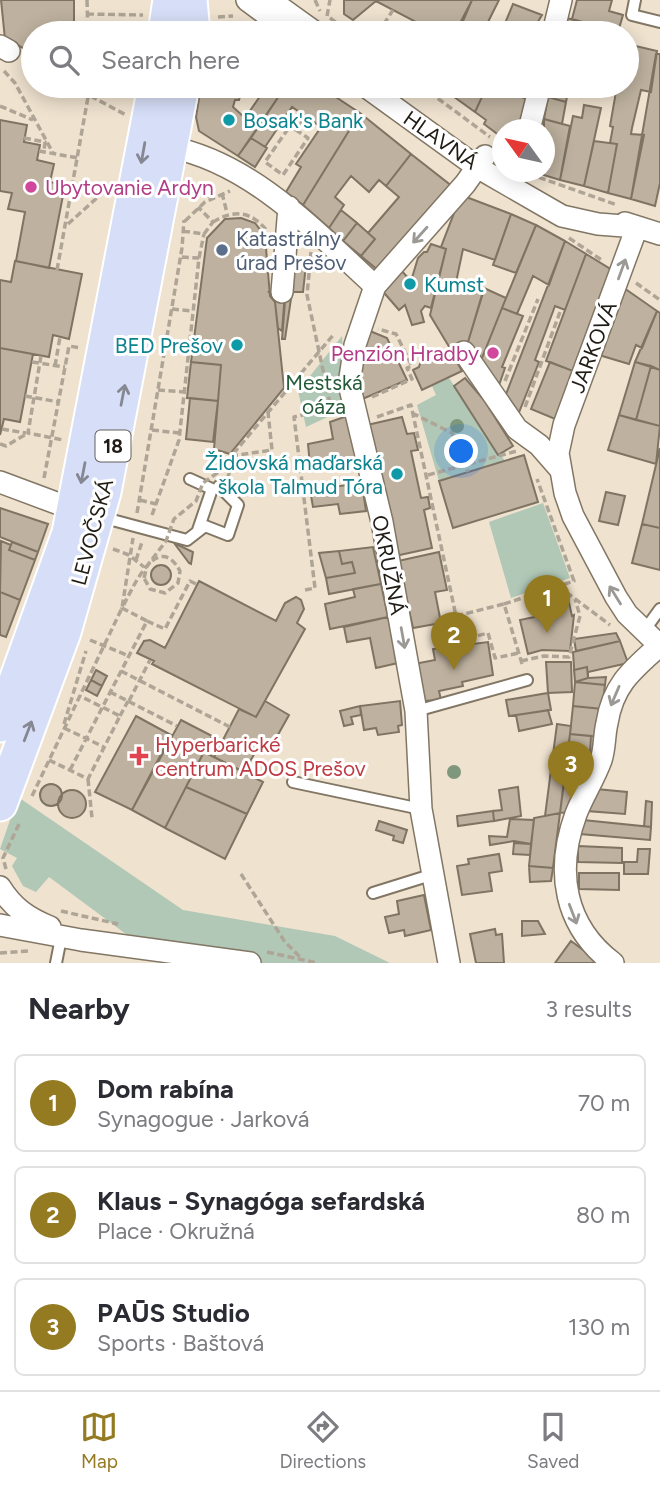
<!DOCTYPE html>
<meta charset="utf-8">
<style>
body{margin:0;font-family:Figtree,sans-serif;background:#f7f7f7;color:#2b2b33}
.compass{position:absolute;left:492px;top:119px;width:63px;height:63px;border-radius:50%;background:#fff;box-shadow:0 4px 18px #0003;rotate:303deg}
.you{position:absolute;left:462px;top:452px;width:24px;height:24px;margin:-18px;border:5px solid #fff;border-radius:50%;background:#1a73e8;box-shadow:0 0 0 10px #1a73e833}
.badge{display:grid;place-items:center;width:46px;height:46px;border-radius:50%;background:#947a21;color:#fff;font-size:23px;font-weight:700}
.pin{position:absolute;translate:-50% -58px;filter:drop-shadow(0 2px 4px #0008)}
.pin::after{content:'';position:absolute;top:37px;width:24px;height:21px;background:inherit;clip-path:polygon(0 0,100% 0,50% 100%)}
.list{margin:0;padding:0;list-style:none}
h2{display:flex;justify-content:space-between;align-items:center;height:91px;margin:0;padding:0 28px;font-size:30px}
h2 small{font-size:23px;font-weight:400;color:#7c7c81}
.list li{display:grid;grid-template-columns:46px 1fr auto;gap:21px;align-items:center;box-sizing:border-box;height:98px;margin:0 14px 14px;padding:0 14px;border:2px solid #e1e1e2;border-radius:10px}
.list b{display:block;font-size:26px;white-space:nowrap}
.list p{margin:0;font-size:23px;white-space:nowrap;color:#7c7c81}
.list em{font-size:23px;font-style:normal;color:#7c7c81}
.icon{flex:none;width:38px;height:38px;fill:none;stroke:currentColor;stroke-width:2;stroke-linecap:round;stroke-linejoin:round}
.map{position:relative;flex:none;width:660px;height:963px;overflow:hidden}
.search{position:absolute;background:#fff;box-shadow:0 4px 18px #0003;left:21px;right:21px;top:21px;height:77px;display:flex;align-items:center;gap:18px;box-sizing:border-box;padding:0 24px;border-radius:38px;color:#7c7c81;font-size:26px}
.sheet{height:427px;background:#fff}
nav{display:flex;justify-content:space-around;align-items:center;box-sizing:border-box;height:98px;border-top:2px solid #e1e1e2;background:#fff;font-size:19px;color:#7c7c81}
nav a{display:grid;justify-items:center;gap:4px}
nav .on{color:#947a21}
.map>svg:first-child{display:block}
</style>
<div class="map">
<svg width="660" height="963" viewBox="0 0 660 963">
<rect width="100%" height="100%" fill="#efe2cf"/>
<path fill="#b1c8b7" d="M342 336 347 408 306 427 298 391Z
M449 378 505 461 439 481 417 405 436 395 432 386Z
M543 503 570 578 511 598 489 522Z
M18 797 183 910 335 936 390 963H165L49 877 36 892 23 886 12 866 17 858 0 849Z"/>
<path fill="#beb19f" stroke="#7f7362" stroke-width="2" d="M1 0H74V33H33V53L5 39Z
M344 0H374L376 1 353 20 344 14Z
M374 0H472L455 33 438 26 435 32Z
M472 0H499L487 24 501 33H480L481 31 472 26 468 33 460 28Z
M577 0H612L609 11 623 15 618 32 572 19Z
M513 4 542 15 531 33H501Z
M567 18 592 25 590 33H564Z
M223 22 240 33H212L217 23Z
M627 44 657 51 651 92 641 90 632 128 631 134 644 135 631 199 608 193 617 144 610 143 613 127 610 126 617 86H627Z
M656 54H660V183L655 206 631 199Z
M201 86H238L242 89 239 100H235L233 107 245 118 267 86H277L283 90 238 156 199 131 196 117Z
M277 86H319L360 113 303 205 286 192 301 167 296 164 321 127 292 107 265 147 251 138 283 90Z
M439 86H487L475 112Z
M487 86H500L526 99 518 130H503L500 136 484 124 486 120 475 112Z
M503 86H529L526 99 509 92Z
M551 86H569L566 102 548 97Z
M548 97 566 102 562 124 544 119Z
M584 105 601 108 584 186 560 180 573 116 582 118Z
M360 113 411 154 386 186 379 180 369 192 351 176 335 197 344 205 329 228 303 205Z
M544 119 570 126 560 180 534 172H544Z
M0 120 27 125 24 142 40 145 37 160 54 164 50 182 65 185 49 268 16 261 25 212 8 209 12 193 0 191Z
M251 138 267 148 255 167 238 156Z
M594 141 617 144 608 193 584 186Z
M411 154 453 187 379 271 361 256 375 239 368 233 399 197 386 186Z
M461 195 511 214 495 260 463 249 455 287 483 293 468 342 454 355 430 315 446 249 441 247Z
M341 210 357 223 343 241 329 228Z
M511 214 536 225 516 273 493 265Z
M241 218 255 223 265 236 270 296 275 302 284 388 230 454 214 449 221 365 191 362 207 238 225 219Z
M357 223 375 239 361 256 343 241Z
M536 225 565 241 549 285 533 276 517 314 502 308Z
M565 241 586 254 565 310 555 306 535 360 539 362 516 420 503 402Z
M431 244 446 249 431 308 425 306 421 311 424 322 412 325 405 305 399 310 379 287 399 268 411 281 418 258 424 252H427Z
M586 254 612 270 573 371 546 361Z
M15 261 82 274 69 339 53 335 49 357 0 348V280L11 282Z
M288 265H306L303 292H292L285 339H282Z
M484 288 506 298 480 363 468 342Z
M624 288 657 311 642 348 636 345 629 364 599 355Z
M269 292 285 293 282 331 278 328 275 302Z
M502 308 523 316 502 367 505 368 497 391 480 363Z
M657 311 660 313V370L635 362Z
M370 331 387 338 407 380 360 400 355 379Z
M0 348 33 354 20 422 4 419 0 435Z
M451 351 462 371 422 390 413 370 419 367 421 360 426 363Z
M191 362 221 365 218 401 187 398Z
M550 362 573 371 555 419 531 409Z
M635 362 651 366 636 420 619 415Z
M651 366 660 370V426L636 420Z
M465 378 484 400 513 446 498 455 454 386Z
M190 398 218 401 213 442 186 439Z
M619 415 660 426 656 464 608 450Z
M347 416 357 459 310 465 308 444 333 439 330 422Z
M402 417 407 434 414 433 418 450 411 451 421 498 428 497 430 508 424 510 432 548 395 556 367 425Z
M660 448V528L642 524Z
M524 455 538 502 453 528 439 481Z
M362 483 366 511 340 514 338 504 313 507 310 490Z
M606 492 625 496 618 525 599 521Z
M0 508 48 524 38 552 0 537Z
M642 524 660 528V570L632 563Z
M1 541 11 545 9 550 35 560 20 600 0 592Z
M12 542 38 552 35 560 9 550Z
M174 543 193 552 191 564 189 563Z
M373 547 381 584 329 594 326 578 355 573 352 562 342 564 339 551Z
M339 551 342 564 352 562 355 573 326 578 319 553Z
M439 552 447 590 435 592 441 623 413 628 398 561Z
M151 575a10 10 0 1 1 20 0a10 10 0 1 1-20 0Z
M199 581 276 621 285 603 296 597 301 600 304 609 297 623 305 629 256 717 152 664 154 661 137 653 144 641 150 640 165 648Z
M381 584 388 617 330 629 325 604 355 597 353 589Z
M0 592 20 600 6 637 0 635Z
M567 594 572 616 574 615 570 651 542 650 528 654 520 620 544 615 541 600Z
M388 617 398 663 376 668 370 638 347 642 344 627Z
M616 633 620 641 576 651 574 639Z
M620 641 628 663 588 672V678L606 677 605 685 575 682 573 652Z
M488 642 493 675 462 682 463 686 439 691 441 700 422 701 414 664 435 660 433 649Z
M546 662H571L572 692 548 693Z
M587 667 588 678 575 682 574 670Z
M96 670 107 676 102 686 91 680Z
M91 680 102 686 97 696 86 690Z
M575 682 605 685 602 709 573 706Z
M548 693 551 710 509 716 506 700Z
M265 701 289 715 270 749 260 744 244 772 214 757 239 709 256 717Z
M400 701 402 725 398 726 399 732 378 735 376 728 364 730 360 706Z
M360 706 361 715 351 717 353 724 344 726 340 711Z
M573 706 602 709 599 737 570 734Z
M548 710 552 724 519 731 516 715Z
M136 716 171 735 132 810 95 792Z
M181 720 212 736 165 828 132 810Z
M557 724 571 726 560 813 545 816Z
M570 734 591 736 590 751 568 749Z
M591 736 599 737 593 765 581 763 583 751H590Z
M568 749 583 751 581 763 567 760Z
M204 752 263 782 247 814 186 787Z
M567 760 593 765 571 812 560 813Z
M40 795a11 11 0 1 1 22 0a11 11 0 1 1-22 0Z
M186 787 247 814 225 859 165 828Z
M518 787 521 816 494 821 493 811 502 810 499 790Z
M596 789 627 792 625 814 587 811Z
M58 804a14 14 0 1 1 28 0a14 14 0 1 1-28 0Z
M646 801 652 802 651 827H644Z
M493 811 494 821 458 826 457 816Z
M560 813 553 868 529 866 534 818Z
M510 819 534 820 531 844 514 841 490 845 489 836 507 837Z
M583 820 651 827 650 840 580 834Z
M379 821 407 830 403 843 393 840 394 836 376 830Z
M514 843 531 844 530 855 513 854Z
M578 846 622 848V863L578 862Z
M638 849H650L648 874H624V862H637Z
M499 854 502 871 489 873 492 891 462 895 457 866 469 864 468 859Z
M529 866 553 868 551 881 530 882Z
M579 873H619V890L579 889Z
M424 895 431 930 405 936 404 930 389 933 385 917 399 914 397 901Z
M522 921H538L545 934 522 936Z
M495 929 496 935 502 934 504 963H476L470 934Z
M571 941 601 963H555Z"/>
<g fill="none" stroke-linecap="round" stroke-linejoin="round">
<g stroke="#827664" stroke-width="14">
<path id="lane" d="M635 0 632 15 660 22
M190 479 212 489 198 530
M101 517 187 540 205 526 228 535 238 505 219 486
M644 631 660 609
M416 711 527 680
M293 782 421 809
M373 893 434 874
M56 963 61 938"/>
</g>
<g stroke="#827664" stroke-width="24">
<path id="street" d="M247 0 282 26
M270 0 316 33
M553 33 561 0
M0 46 9 51
M365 86 477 167 562 216 598 224 637 227
M529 130 540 86
M170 147C252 163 316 232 375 286
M625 223 660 234
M637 227 564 425 558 453 565 493 573 516 616 597 627 614 660 646
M282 292 289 207
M464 352 517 429 539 445 560 469
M0 482 75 510
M0 887C13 908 28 918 50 927
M0 925 81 940 250 963
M449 963 421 809 416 711 382 522 349 384 355 345 375 286 465 184 485 156
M613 963C564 926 555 871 576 814 583 796 594 779 601 760 605 749 604 735 607 723 613 685 632 670 659 646"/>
</g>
<g stroke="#fff" stroke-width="37">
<path id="primary" d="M190 0 193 33
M165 33 170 0
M0 725 69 533 155 86
M0 804 64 632 104 492 182 86"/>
</g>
<path stroke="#afa596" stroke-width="3.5" stroke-dasharray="7 3.5" stroke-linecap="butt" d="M87 0 88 33
M315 0 320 11
M87 14 143 15
M327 16 330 0
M218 17 233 16
M330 18 351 33
M378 33 393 10
M440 33 442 29
M24 59 33 64
M4 71 15 83 53 153
M72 86 126 115
M333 86 348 97
M421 86 490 137
M324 89 327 86
M0 106 33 120
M296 130 290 126 265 162 283 175 308 138 296 130 306 117
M24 138 45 142 44 151
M39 151 78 158
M530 172 535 176 617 205
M189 184 212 198
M222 193 227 213
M185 221 205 202 230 191
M213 222C234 209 252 211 268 232
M68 224 109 187
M183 231 204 234 213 222 198 207
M569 238 603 261
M311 252 307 295 331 408
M199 258 204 234
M57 270 90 86
M636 283 660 300
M172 309 193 311
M167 345 189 347
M41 356 28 433 63 440
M32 362 65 367
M55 366 60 337
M505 381 538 299
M158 390 184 392
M25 396 59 402
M372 397 412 379 407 368 412 366 396 334 378 329
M525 407 560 312
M412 413 452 433 468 472
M377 417 411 405 456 616 504 604 523 667
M2 429 26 433
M152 430 179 433
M0 444 6 446 28 433
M231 456 272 450 268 412
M428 475 517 451
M228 477 234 456
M44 478 69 346 81 348
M140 500 156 504
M137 513 182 248 184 220
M152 515 179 440 199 258 180 257
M113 549 129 555 144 567
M136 560 142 542
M558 586 610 625
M305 590 315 588 294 417 335 407
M504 604 574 581 537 479
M456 616 461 640 488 633 495 658 519 653
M147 621 165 629 190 581 198 585
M90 640 129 656
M521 661 544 656 569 657 580 616 575 599
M121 671 230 727
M110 692 177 726
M129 701 150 660
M120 716 128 701
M64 724 86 651
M64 728 104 747
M49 760 88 779 120 716 80 696
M70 770 147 621 122 608C132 590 157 529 180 571L178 583 165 593 150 589 144 578
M88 779 92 818
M32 796 122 608 133 538
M6 869 3 858 20 822
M241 874 285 942 301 958
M61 911 118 924
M267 952 317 963
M0 953 29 951"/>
<use href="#lane" stroke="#fff" stroke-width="10"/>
<use href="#street" stroke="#fff" stroke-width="21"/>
<use href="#primary" stroke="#d7dff8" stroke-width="33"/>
<path stroke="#afa596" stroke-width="3.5" stroke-dasharray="7 3.5" stroke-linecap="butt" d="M144 578 147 566 166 541 174 519 196 501 203 483 217 473 334 334"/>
</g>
<g fill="#7f977c">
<circle cx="457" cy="426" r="7"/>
<circle cx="454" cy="772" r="7"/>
</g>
<defs><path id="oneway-shaft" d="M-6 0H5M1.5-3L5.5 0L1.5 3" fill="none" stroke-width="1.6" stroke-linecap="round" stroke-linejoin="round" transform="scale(1.75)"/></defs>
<g stroke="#858792">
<use href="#oneway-shaft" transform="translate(143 153) rotate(100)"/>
<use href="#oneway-shaft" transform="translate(123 395) rotate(-79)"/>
<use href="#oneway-shaft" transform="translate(83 473) rotate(101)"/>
<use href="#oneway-shaft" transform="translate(28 731) rotate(-69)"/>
</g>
<g stroke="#9b9996">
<use href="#oneway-shaft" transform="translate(420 235) rotate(132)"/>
<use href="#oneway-shaft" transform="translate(622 269) rotate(-70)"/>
<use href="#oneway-shaft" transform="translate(615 595) rotate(-122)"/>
<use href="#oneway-shaft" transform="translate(403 638) rotate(80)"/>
<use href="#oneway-shaft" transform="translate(615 696) rotate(113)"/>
<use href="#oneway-shaft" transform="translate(573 914) rotate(69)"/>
</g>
<g fill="#0f9aa8" stroke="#fff" stroke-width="2.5">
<circle cx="229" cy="120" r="7"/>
<circle cx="410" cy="284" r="7"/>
<circle cx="237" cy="345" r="7"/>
<circle cx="397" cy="474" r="7"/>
</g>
<g fill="#d1479c" stroke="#fff" stroke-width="2.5">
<circle cx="31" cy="187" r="7"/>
<circle cx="493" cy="353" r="7"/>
</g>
<circle fill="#5c6f8a" stroke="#fff" stroke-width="2.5" cx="222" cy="250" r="7"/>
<path fill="#e0444e" stroke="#fff" stroke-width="2.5" d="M135.5 745.5h7v7h7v7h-7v7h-7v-7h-7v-7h7z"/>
<g text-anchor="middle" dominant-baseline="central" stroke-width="6" stroke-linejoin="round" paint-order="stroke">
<rect fill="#fff" stroke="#63605b" stroke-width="2" x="95.5" y="430.5" width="35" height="31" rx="5"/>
<g font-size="19" font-weight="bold" fill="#201c15">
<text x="113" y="446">18</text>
</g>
<g font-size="21" fill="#0d838f" stroke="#fff" text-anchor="start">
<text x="243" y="120">Bosak's Bank</text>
<text x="424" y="284">Kumst</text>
<text x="223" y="345" text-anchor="end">BED Prešov</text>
<text x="383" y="462" text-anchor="end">Židovská maďarská<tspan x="383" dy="24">škola Talmud Tóra</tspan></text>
</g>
<g font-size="21" fill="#201c15" stroke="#fff">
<text transform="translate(441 140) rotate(35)">HLAVNÁ</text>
<text transform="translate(593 347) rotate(-69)">JARKOVÁ</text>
<text transform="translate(92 532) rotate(-75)">LEVOČSKÁ</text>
<text transform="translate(389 565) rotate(79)">OKRUŽNÁ</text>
</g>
<g font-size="21" fill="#b23c85" stroke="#fff" text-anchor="start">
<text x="45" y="187">Ubytovanie Ardyn</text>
<text x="479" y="353" text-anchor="end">Penzión Hradby</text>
</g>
<g font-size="21" fill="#4e5e75" stroke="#fff" text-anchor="start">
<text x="236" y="238">Katastrálny<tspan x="236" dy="24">úrad Prešov</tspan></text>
</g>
<g font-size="21" fill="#245a38" stroke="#fff">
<text x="324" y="382">Mestská<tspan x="324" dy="24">oáza</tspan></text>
</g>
<g font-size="21" fill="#be3a42" stroke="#fff" text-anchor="start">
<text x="155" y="744">Hyperbarické<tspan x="155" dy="24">centrum ADOS Prešov</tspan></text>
</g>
</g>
</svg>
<svg class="compass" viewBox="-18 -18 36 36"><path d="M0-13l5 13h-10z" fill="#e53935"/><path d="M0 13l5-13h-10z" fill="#7c7c81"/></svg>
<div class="you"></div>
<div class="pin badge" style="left:547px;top:633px">1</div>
<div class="pin badge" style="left:454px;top:670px">2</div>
<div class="pin badge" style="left:571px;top:799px">3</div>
<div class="search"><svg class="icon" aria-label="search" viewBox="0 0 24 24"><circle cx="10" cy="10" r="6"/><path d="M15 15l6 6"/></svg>Search here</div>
</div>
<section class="sheet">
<h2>Nearby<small>3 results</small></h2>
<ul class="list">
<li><span class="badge">1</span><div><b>Dom rabína</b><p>Synagogue · Jarková</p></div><em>70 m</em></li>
<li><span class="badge">2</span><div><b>Klaus - Synagóga sefardská</b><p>Place · Okružná</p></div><em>80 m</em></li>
<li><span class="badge">3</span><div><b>PAŪS Studio</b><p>Sports · Baštová</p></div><em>130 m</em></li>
</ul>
</section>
<nav>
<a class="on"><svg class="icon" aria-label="map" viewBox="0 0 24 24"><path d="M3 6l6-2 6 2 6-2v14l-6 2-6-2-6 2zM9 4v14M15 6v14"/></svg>Map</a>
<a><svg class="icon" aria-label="directions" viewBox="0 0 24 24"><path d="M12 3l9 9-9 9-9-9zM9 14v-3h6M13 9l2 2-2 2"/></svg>Directions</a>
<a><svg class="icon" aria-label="saved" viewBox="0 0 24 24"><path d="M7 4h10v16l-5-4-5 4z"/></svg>Saved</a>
</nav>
